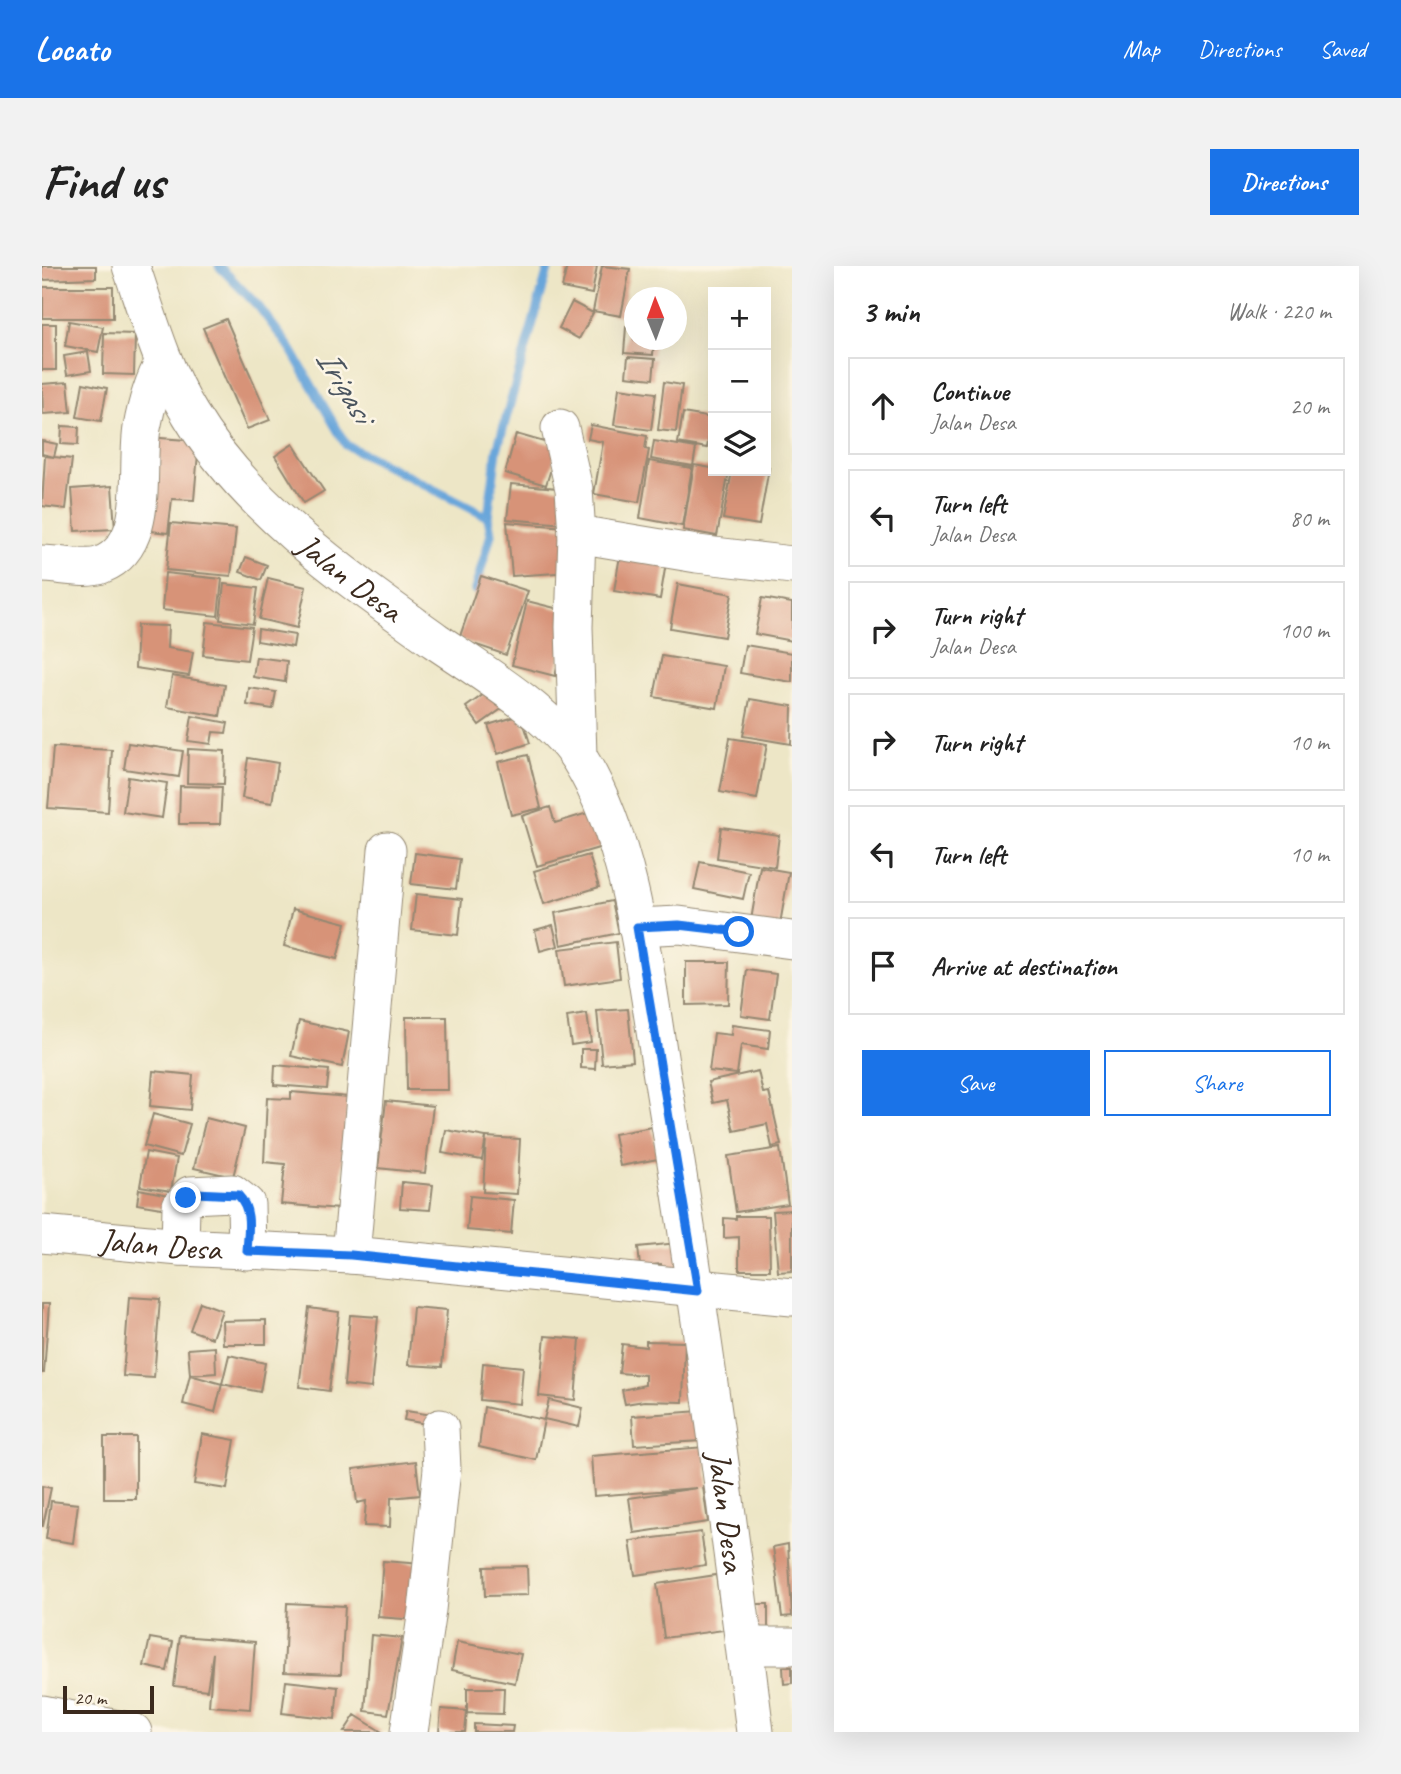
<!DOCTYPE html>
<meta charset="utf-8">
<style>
body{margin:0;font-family:Caveat,sans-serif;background:#f2f2f2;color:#222}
.controls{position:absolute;right:21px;top:21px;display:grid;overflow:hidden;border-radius:0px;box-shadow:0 7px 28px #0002}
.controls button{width:63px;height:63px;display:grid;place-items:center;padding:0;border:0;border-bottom:2px solid #e0e0e0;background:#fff;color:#222;font:35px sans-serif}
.compass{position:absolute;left:582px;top:21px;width:63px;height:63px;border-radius:50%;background:#fff;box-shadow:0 7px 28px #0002;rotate:359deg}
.scale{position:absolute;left:21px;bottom:18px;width:91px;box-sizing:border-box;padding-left:7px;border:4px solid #3b2a1e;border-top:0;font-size:19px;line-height:24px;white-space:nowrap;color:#3b2a1e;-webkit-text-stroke:5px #fcf5e5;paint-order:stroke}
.stop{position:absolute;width:21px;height:21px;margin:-16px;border:5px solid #1a73e8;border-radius:50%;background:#fff}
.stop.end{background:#1a73e8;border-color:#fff;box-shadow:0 2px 7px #0008}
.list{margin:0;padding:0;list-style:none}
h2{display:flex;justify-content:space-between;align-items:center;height:91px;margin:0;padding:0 28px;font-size:30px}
h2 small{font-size:23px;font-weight:400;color:#767676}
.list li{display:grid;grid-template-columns:46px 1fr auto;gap:21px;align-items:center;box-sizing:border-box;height:98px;margin:0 14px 14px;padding:0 14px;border:2px solid #e0e0e0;border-radius:0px}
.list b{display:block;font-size:26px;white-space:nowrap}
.list p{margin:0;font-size:23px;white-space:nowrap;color:#767676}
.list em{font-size:23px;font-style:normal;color:#767676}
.actions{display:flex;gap:14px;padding:21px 28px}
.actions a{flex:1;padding:16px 0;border:2px solid #1a73e8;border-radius:0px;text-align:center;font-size:24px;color:#1a73e8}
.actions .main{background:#1a73e8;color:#fff}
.icon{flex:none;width:38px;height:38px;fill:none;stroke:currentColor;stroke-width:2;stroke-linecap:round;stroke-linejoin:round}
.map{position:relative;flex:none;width:750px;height:1466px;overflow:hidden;border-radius:0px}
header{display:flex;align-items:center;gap:42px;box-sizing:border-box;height:98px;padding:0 35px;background:#1a73e8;color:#fff}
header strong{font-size:33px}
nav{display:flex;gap:38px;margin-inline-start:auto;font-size:24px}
.intro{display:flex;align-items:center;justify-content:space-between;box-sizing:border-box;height:168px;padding:0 42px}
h1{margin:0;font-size:49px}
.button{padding:18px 32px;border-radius:0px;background:#1a73e8;color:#fff;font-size:24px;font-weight:700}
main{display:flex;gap:42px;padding:0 42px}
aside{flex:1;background:#fff;border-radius:0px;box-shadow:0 7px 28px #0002}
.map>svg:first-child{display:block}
</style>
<header>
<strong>Locato</strong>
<nav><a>Map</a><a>Directions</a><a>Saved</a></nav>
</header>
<div class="intro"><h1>Find us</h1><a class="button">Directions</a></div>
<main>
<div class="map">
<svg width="750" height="1466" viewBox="0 0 750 1466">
<rect width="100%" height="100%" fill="#fcf5e5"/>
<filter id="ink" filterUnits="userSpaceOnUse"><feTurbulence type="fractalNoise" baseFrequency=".0143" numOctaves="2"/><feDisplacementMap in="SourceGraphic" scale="14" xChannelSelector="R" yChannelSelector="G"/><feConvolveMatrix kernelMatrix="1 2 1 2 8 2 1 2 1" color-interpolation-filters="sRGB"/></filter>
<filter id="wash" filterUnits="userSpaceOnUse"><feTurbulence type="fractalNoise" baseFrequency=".00686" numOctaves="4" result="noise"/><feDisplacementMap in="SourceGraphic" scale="28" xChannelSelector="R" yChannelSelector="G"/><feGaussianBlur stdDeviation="1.57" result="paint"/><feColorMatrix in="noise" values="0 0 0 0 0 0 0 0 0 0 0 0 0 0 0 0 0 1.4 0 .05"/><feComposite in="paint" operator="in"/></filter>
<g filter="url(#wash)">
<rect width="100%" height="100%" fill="#ede6c6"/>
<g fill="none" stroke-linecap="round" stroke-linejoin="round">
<path stroke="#69a6da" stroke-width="9" d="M177 0 217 41 248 82 304 179 446 251
M433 324 449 268 446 251 455 184 507 0"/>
</g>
<g id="blocks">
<path fill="#d79378" d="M0 0H54V12L0 14Z
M525 0H555L550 28 520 22Z
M560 0 588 3 579 50 551 45Z
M1 21H71V52H1Z
M530 36 551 47 537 73 517 62Z
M184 53 228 154 205 163 161 62Z
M27 55 61 61 56 86 23 80Z
M0 58H14V104H0Z
M584 61 592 62V74H612L611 89 582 87Z
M62 67 93 68 92 109 61 108Z
M46 86 49 105 25 109 22 90Z
M586 91 613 93 611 113 584 110Z
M26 116 29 146 1 148 0 118Z
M622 116 640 119 634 166 616 164Z
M41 117 65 122 59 155 35 151Z
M577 122 614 127 609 164 572 159Z
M641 147 670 152 665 182 636 177Z
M549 159 605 170 603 183 607 184 597 236 552 228 561 176 546 173Z
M20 160 37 161 36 179 19 178Z
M474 168 516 180 504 219 463 207Z
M105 171 157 175 152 234 130 233 126 267 109 265Z
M0 175 15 178 12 191 0 188Z
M612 175 654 182 651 200 609 193Z
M251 178 282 225 262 237 233 190Z
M3 190 30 193 24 243 0 240Z
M607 195 650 202 640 260 598 252Z
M652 199 687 205 675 270 641 264Z
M724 202H727L717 259 681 253 690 205H724Z
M469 218 527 223 523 258 465 253Z
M70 220 73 263 33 265 30 223Z
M465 256 523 261 529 306 470 310Z
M129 257 194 263 189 310 124 304Z
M580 278 626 285 618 333 572 325Z
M204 291 225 299 219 314 198 306Z
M123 307 180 313 176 350 120 344Z
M439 310 486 325 464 389 417 373Z
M226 312 264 321 255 362 217 353Z
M182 318 216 322 211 358 178 354Z
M636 318 690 328 682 371 628 362Z
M720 332 750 337V375L713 368Z
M485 335 529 346 513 410 470 399Z
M165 356 210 361 205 394 161 389Z
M95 359 126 360 125 382 151 386 147 410 93 402Z
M216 363 253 369 251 381 215 375Z
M703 379 750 387V416L698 407Z
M620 390 682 400 675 442 612 431Z
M214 391 245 395 243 416 211 411Z
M130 410 183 419 178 450 125 441Z
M452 421 465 439 437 459 424 441Z
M207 422 234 426 231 443 205 439Z
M708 433 750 440 749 478 701 470Z
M479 449 488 477 456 488 446 459Z
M150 450 186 457 184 467 171 466 169 478 146 475Z
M688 472 725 478 715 533 678 526Z
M86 477 141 485 137 511 82 503Z
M11 481 70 484 66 546 6 542Z
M146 483 183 485 182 518 145 517Z
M486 489 499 542 469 549 456 496Z
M206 492 236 497 230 537 200 532Z
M86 511 125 517 120 552 81 546Z
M138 520 180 521 178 558H137Z
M508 541 513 557 549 546 560 581 495 600 480 550Z
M679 561 737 569 733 601 675 592Z
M373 587 418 593 414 623 369 618Z
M547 589 557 621 502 638 492 605Z
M658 596 707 606 701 633 652 623Z
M718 601 747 606 737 664 708 660Z
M374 628 420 633 416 669 370 664Z
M570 635 577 667 519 679 513 647Z
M251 643 304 657 295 693 242 680Z
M511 659 516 680 498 685 493 664Z
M574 676 578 712 522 720 517 683Z
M644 696H687L686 738 644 739Z
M705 704 734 708 728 753 699 749Z
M586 743 591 795 560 798 555 745Z
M545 748 549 776 529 779 525 751Z
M364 751H405L406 824H365Z
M257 755 307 766 300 801 249 790Z
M690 759 728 764 726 783 699 779 695 808 667 805 672 767 689 769Z
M539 783H554L553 803 539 802Z
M233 799 287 804 285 823 232 819Z
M111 805 151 809 148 844 108 840Z
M716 805 721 827 727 826 739 879 730 881 725 858 692 865 685 834 671 837 666 816Z
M249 826 306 831 297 943 239 938 243 898 222 896 225 832 249 833Z
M344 835 391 840 383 907 336 902Z
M111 848 148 858 139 890 102 880Z
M164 852 203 862 191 911 152 902Z
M610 861 616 893 578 900 572 868Z
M404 864 444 871 440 894 400 887Z
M444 871 478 873 475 928 441 926Z
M738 882 746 938 694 946 686 890Z
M104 886 135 892 129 925 98 920Z
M360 916 391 919 388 944 358 942Z
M97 923 127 929 125 943 95 938Z
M428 930 472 934 469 968 425 964Z
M750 944V1005L736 1006 731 945Z
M694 950H727L728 1004H697V971L682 972V952L694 953Z
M636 977 641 1016 622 1018 619 998 598 1000 596 981Z
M87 1031 118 1033 112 1112 81 1110Z
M158 1036 180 1044 170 1072 148 1064Z
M0 1038H7L2 1107H0Z
M371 1041 405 1044 400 1101 366 1099Z
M267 1042 297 1046 287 1125 257 1121Z
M308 1049 336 1051 329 1122 302 1119Z
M224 1054V1078H181L180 1055Z
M503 1070 538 1073 533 1134 497 1130Z
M604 1075 643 1076 641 1136 602 1135 583 1138 580 1124 603 1119V1109L577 1107 580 1078 604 1081Z
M173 1081 174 1107 148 1109 146 1083Z
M187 1089 223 1097 218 1126 180 1118Z
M441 1097 481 1101 478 1138 438 1134Z
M148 1109 180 1118 173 1146 141 1138Z
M507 1134 541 1142 537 1161 502 1153Z
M442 1141 502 1154 494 1194 437 1181Z
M364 1145 391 1149 390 1159 362 1154Z
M658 1145 660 1175 592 1179 590 1150Z
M160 1168 193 1174 185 1223 152 1218Z
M62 1171H94V1233H62Z
M663 1181 666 1221H661L666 1256 592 1267 587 1232 655 1222 552 1230 549 1190Z
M374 1195 378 1229 349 1232 348 1261 322 1260 324 1235 315 1237 311 1203Z
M0 1220 9 1222 1 1260H0Z
M9 1235 36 1238 31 1277 4 1273Z
M659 1266 664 1299 593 1309 588 1275Z
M746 1278 750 1350 740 1351 731 1281Z
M341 1295 380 1298 375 1354 336 1351Z
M485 1300 486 1329 443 1330 442 1301Z
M674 1309 682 1364 622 1372 615 1318Z
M245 1337 303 1340 299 1408 242 1406Z
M714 1338H726V1364H714Z
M329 1369 360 1372 346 1448 323 1445Z
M138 1370 213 1376 208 1443 167 1440 171 1387 165 1424 132 1420Z
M108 1372 131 1376 125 1405 102 1400Z
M415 1376 479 1388 473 1417 410 1404Z
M741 1401H750V1417L742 1418Z
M244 1415 296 1421 293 1453 240 1447Z
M425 1422H462L461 1448 425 1447Z
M399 1443 425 1445 423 1466H397Z
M313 1449 340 1466H302Z
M432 1458 471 1460 470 1466H432Z"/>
</g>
</g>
<g filter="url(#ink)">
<use href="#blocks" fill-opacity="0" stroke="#948872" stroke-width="2"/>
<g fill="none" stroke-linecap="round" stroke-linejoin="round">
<g stroke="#948872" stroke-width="39">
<g id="minor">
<path id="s1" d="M89 0C106 50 120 102 148 148 204 242 307 313 394 375 437 404 510 449 537 492 592 579 604 715 621 816 657 1032 686 1249 713 1466"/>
<path d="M518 162 532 223 535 268 532 361 536 490"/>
<path d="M535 268 655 288 750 299"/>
<path d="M0 298C17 298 44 305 59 299 110 279 93 204 100 162 104 140 111 116 122 96"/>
<path d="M595 661 637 659 750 674"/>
<path id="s2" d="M0 968 138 981 309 989 750 1031"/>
<path d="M138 981 139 940 148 929 190 927 204 938 205 985"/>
<path d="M309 989 345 584"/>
<path d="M703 1380H750"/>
<path d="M0 1448 91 1466"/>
<path d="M367 1466 385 1344 400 1203 398 1162"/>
</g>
</g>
<use href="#minor" stroke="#fff" stroke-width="37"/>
</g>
</g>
<g fill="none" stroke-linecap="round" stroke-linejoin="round" filter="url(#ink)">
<path stroke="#1a73e8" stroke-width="9" d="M144 932 153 927 196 929C211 944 206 966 205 985L309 989 656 1025 595 661 637 659 697 666"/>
</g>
<g text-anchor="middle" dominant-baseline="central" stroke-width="5" stroke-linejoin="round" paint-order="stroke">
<g font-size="33" fill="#3b2a1e" stroke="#fcf5e5">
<text stroke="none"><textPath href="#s1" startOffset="390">Jalan Desa</textPath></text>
<text stroke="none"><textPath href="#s2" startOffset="119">Jalan Desa</textPath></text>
<text stroke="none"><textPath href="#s1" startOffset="1454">Jalan Desa</textPath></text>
</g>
<g font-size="35" font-style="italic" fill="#4b5560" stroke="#fcf5e5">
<text transform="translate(303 119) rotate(59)">Irigasi</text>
</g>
</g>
</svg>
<div class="controls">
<button>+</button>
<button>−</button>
<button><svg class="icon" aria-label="layers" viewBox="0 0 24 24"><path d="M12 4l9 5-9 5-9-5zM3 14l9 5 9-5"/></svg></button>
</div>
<svg class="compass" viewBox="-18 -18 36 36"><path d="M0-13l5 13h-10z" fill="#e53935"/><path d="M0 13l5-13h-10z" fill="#767676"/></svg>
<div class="scale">20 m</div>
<div class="stop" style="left:697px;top:666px"></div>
<div class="stop end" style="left:144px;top:932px"></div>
</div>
<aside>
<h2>3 min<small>Walk · 220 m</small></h2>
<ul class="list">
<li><svg class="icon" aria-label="ahead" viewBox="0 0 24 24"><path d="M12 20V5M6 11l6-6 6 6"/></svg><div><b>Continue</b><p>Jalan Desa</p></div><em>20 m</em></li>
<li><svg class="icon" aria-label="left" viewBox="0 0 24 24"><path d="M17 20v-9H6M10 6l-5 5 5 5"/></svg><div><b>Turn left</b><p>Jalan Desa</p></div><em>80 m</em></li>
<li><svg class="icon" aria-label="right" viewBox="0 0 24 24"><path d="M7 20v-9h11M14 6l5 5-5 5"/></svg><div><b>Turn right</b><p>Jalan Desa</p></div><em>100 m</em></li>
<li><svg class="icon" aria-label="right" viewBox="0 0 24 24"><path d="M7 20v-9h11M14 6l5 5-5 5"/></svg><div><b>Turn right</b></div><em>10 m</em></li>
<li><svg class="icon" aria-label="left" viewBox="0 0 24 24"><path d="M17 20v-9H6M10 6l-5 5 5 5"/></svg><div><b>Turn left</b></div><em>10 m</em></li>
<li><svg class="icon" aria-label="arrive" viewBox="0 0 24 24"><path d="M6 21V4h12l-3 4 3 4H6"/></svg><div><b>Arrive at destination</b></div></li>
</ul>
<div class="actions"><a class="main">Save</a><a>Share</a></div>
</aside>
</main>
